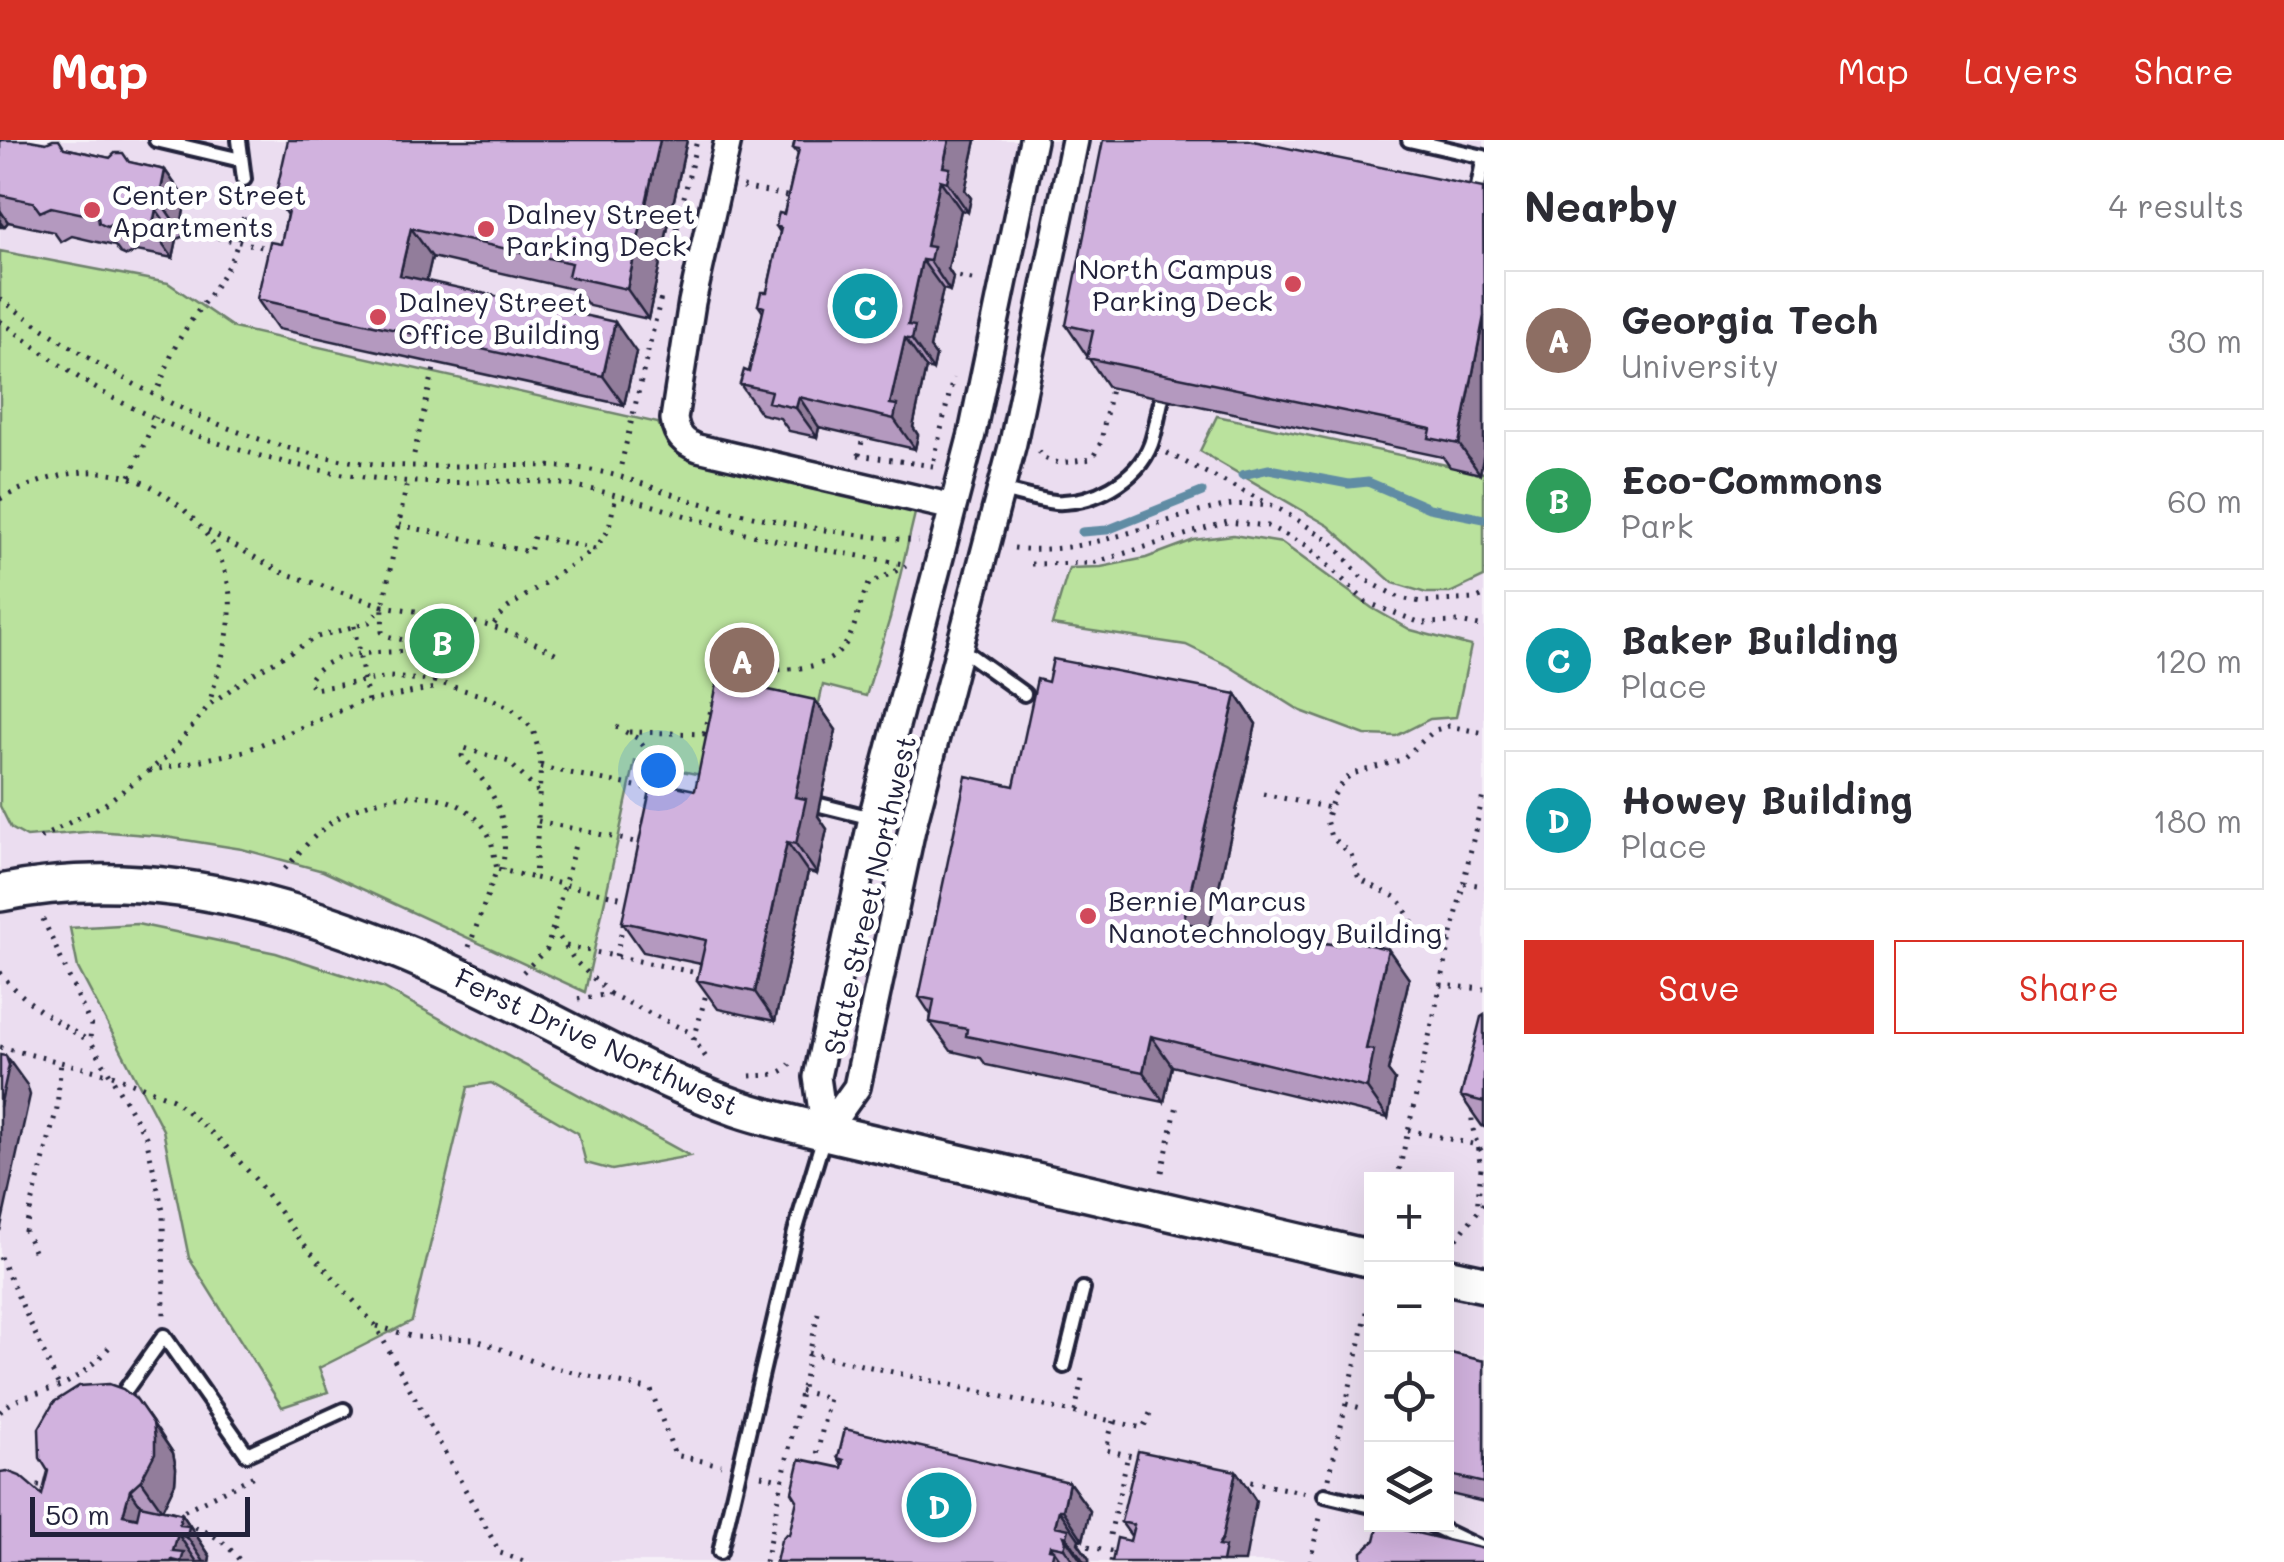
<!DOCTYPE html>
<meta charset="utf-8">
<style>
body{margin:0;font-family:Mali,sans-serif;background:#f7f7f7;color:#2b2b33}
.controls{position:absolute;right:30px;bottom:30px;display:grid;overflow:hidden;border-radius:0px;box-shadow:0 10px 40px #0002}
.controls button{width:90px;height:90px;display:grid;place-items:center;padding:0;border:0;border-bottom:2px solid #e1e1e2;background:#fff;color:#2b2b33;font:50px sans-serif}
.scale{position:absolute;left:30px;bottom:25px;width:220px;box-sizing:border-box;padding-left:10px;border:5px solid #22223b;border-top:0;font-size:28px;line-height:35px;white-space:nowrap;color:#22223b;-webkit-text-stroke:8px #fff;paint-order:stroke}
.you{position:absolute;left:658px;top:630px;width:35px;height:35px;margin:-25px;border:8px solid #fff;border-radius:50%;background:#1a73e8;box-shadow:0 0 0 15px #1a73e833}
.badge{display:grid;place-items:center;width:65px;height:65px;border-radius:50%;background:#d93025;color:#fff;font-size:32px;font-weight:700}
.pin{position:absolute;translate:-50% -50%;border:5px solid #fff;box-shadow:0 2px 10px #0006}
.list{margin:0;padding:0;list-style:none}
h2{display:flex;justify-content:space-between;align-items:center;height:130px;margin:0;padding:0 40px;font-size:42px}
h2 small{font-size:32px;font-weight:400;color:#7c7c81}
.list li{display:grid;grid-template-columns:65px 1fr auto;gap:30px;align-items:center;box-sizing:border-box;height:140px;margin:0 20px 20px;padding:0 20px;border:2px solid #e1e1e2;border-radius:0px}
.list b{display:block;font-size:38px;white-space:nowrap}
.list p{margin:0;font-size:32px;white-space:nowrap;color:#7c7c81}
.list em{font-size:32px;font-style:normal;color:#7c7c81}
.actions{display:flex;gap:20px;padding:30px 40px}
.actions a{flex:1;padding:22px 0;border:2px solid #d93025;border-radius:0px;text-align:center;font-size:35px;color:#d93025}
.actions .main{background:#d93025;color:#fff}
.icon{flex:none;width:55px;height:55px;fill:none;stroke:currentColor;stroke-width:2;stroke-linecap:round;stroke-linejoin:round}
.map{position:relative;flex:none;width:1484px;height:1422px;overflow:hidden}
header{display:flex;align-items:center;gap:60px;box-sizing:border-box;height:140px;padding:0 50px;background:#d93025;color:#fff}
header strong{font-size:48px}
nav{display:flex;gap:55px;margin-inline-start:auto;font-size:35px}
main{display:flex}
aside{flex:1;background:#fff}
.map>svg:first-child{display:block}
</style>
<header>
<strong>Map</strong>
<nav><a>Map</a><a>Layers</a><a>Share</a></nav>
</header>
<main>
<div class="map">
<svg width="1484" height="1422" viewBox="0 0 1484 1422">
<rect width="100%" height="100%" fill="#f6f0f8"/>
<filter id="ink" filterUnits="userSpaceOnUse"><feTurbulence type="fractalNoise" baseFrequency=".01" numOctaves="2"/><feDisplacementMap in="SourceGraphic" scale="20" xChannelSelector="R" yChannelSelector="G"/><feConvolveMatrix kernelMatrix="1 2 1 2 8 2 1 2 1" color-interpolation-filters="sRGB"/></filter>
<g filter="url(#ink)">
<path fill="#ebddf0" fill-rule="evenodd" d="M0 0H1484V1422H0ZM1372 1040H1446V1384H1372Z"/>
<path fill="#bae29d" stroke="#6e826c" stroke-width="2.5" d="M0 111 168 143 234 188 658 283 670 307 679 314 917 365 890 478 866 556 823 545 814 585 724 640 635 621 585 852 323 731 242 709 160 696 96 691 27 697 11 688 0 666Z
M1217 276 1484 333V437L1450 453H1426L1393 443 1329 386 1200 311Z
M1233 395 1282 403 1372 468 1411 490 1471 506 1456 577 1430 579 1396 596 1365 595 1301 571 1229 526 1186 505 1052 485 1069 428 1101 427 1146 418 1194 400Z
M137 784 276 813 384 848 690 1016 612 1030 586 1023 578 993 491 943 468 947 412 1181 319 1228 328 1252 282 1267 189 1118 163 990 78 828 70 788Z"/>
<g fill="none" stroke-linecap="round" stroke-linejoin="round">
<path stroke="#608ca4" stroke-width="9" d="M1242 335 1269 329 1349 344 1368 342 1429 368 1484 379
M1082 392 1107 390 1202 352"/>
<g stroke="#22223b" stroke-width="20">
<path id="lane" d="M156 0 241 20
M239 0 244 39
M1409 0 1484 17 1475 62
M1001 350C1019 354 1038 360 1055 362 1092 364 1137 341 1151 304 1156 290 1158 273 1162 258
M960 508 1024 554
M820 665 872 678
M1064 1226 1083 1149
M125 1251 164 1196 247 1314 344 1270
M1325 1355 1372 1366
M1430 1384 1484 1410
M720 1412 795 1092 825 993"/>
</g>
<g stroke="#22223b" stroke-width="32">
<path id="street" d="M728 0 692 162 674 279C677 296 683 302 698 308L953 367
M825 992 857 947 912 689 1013 303 1075 0
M825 992 817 937 872 678 972 294 1033 0"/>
</g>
<g stroke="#22223b" stroke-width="42">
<path id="secondary" d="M0 753C176 716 355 784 510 861 584 898 659 940 737 968 765 978 796 984 825 992L1372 1119
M1446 1136 1484 1144"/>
</g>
<path stroke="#22223b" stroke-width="5" stroke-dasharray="2.5 8" stroke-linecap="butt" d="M743 47 791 57
M187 91 272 109
M670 119 697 0
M949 135 976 141
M0 159C107 235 224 303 356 322 432 332 508 320 584 329 625 334 662 353 701 363 773 383 844 395 918 401
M0 181C37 207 73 237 113 258 203 305 302 333 402 341 456 346 509 337 562 344 625 353 683 377 745 393 798 407 854 414 908 425
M159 247C165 232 170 217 177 203 208 150 244 125 245 57
M1039 311 1043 318 1059 323 1092 319 1101 302 1111 248
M1167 313 1281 370 1331 401 1362 438 1400 458 1421 462 1475 459 1484 455
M414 314 435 224
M858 315 933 326
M859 315 863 297
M1483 319H1484
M934 320 953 238
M621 325 661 157
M130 336 156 277
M0 359C66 325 125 317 184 370 208 392 223 415 229 448 235 484 219 527 210 561
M399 385 530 412 534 396 595 409 608 391 616 356
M208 391 281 432 383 466
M1014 408C1086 417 1156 379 1225 366 1240 363 1257 365 1272 366
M1031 424 1093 423 1227 382 1268 386 1308 406 1366 462 1421 483 1460 482 1484 487
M494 484 506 469 595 409
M354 486 368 561
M434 541 490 558 511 568 533 589 541 620 535 738 628 759
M729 544C761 519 812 541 841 510 856 494 858 464 869 444L906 426
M616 587 639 599 656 626 652 647
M629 592 708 594
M704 594 713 563
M540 627 655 650
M149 631 245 611 359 563 434 548V541L390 537 314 549 308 542C329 504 388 516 424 509V505L387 496 382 492 383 466 407 342
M1263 654 1330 668
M538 681 640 703
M40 698 105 664 133 643 170 614 210 564 251 535 317 497 369 482 383 466C447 476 506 483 562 517
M285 729C301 710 319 689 341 676 384 651 457 642 487 692 493 701 494 717 497 729
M502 730C511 679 496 652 462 616L464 608 509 622 539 653
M1464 743 1484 746
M43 779 91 886 90 900 146 997 163 1071 164 1178
M554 789 575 821 610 854
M1450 802 1409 792 1412 782 1399 759 1359 739 1351 714 1331 697 1326 680 1334 655 1343 641 1352 634 1401 620 1435 590 1449 586 1484 593
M566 806 702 834
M469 807 497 729 535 738
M616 816 624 780
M0 832C21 860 57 883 88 900
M523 832 547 809 575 705
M1441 845 1484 849
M578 859 610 854 689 892 707 919
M694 900 707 850
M0 907 112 935 173 959 221 1001 257 1041 302 1102 375 1185 500 1413 527 1422
M750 936C763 935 781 937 790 924
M1472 968C1471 986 1474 1001 1484 1015
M1408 990 1477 1005 1481 1028 1477 1070
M1162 1032 1177 965
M1397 1040 1484 651
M1457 1099 1484 1063
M34 1111 25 1091 57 968 61 921
M0 1117 59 1246
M377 1186 414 1197 474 1199 546 1226 651 1250 675 1315 721 1325
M808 1213 1143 1288 1153 1267
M800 1251 829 1258 814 1329
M1346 1264 1372 1271
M0 1272C15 1256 37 1255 58 1247 80 1238 98 1220 114 1202
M1075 1272 1082 1238
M1113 1281 1106 1310 1141 1318
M761 1335 780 1339
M1329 1338 1372 1150
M1240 1340 1307 1353
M27 1345 51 1347
M175 1375 254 1336
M185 1384C212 1392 224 1400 241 1422
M1110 1395 1128 1315
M1078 1404 1119 1413
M765 1422 818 1173
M1111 1422 1113 1411
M1310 1422 1321 1373"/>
<use href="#lane" stroke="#fff" stroke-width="12"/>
<use href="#street" stroke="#fff" stroke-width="25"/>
<use href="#secondary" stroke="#fff" stroke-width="35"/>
</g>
<path fill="#b499bf" stroke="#22223b" stroke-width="2.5" d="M0 0 64 8 165 30 186 60 182 80 187 91 184 96 177 99 173 118 137 111 127 116 120 113 115 106 72 96 61 102 54 92 8 82 4 87H0Z
M687 0 648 179 589 166 577 150 432 117 426 141 636 212 624 265 278 189 257 159 281 104 287 75 275 58Z
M795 0H976L965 50 971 58 968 72 961 70 948 129 953 137 950 151 943 149 930 208 936 216 933 230 926 228 913 287 918 295 915 309 819 287 817 297 789 291 780 278 761 274 740 244 749 232 763 172 758 165 767 152 780 92 776 86 784 74 798 14 793 8Z
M1483 48 1484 312 1480 334 1450 327 1443 317 1108 247 1066 185Z
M1048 542 1236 554 1256 584 1210 786 1338 805 1388 809 1409 839 1388 931 1395 940 1388 978 1172 926 1164 962 986 925 981 918 951 911 930 882 931 875 919 857 1014 646Z
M815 560 836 590 818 676 827 689 817 734 808 732 775 881 718 869 697 840 701 824 643 812 622 782 695 650Z
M1484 875V987L1482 986 1461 956Z
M1446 1212 1484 1221V1362L1446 1353Z
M158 1290 173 1313 176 1328 175 1343 162 1369 182 1374 210 1416 209 1422H0L42 1355Z
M838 1318 1069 1342 1090 1371 1083 1400 1079 1399 1078 1403 1089 1419V1422H776L789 1395 842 1328 843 1325Z
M1236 1331 1256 1361 1130 1401 1132 1397 1121 1382Z"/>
<path fill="#927d9b" stroke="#22223b" stroke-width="2.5" d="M660 0H687L648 179 627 149Z
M949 0H976L965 50 971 58 968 72 947 42 943 27Z
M165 30 186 60 182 80 187 91 184 96 164 67 161 50Z
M940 40 961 70 948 129 953 137 950 151 930 121 926 106Z
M156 69 177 99 173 118 152 89Z
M0 70 8 82 4 87 0 82Z
M411 88 432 117 421 165 400 135Z
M922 120 943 149 930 208 936 216 933 230 912 200 908 185Z
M1484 176V312L1480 334 1459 304Z
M615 182 636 212 624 265 603 236Z
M905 198 926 228 913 287 918 295 915 309 894 279 890 264Z
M799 257 819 287 817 297 796 268Z
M1236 554 1256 584 1204 812 1183 783Z
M815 560 836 590 818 676 827 689 817 734 796 704 795 657Z
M787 702 808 732 775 881 755 852Z
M1388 809 1409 839 1388 931 1395 940 1388 978 1367 948 1366 909Z
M1151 896 1172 926 1164 962 1143 932Z
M6 916 27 945 30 955 0 1091V967Z
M137 1260 173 1313 176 1328 175 1343 162 1370 141 1340Z
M1236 1331 1256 1361 1245 1422H1222L1218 1406Z
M1069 1342 1090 1371 1083 1400 1063 1370Z
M130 1350 151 1380 123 1375Z
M1059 1370 1079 1399 1078 1403 1089 1419V1422H1084L1067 1397 1064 1396 1082 1422H1074L1064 1408 1055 1386Z
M182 1374 210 1416 209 1422H204L179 1385Z
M178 1394 197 1422H181L173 1411Z
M1050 1405 1062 1422H1051Z"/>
<path fill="#d1b2de" stroke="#22223b" stroke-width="2.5" d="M0 0H30L46 3 53 0H59L64 8 110 18 115 13H123L129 22 165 30 161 50 166 61 164 67 156 69 152 89 117 81 107 87 99 83 98 77 51 67 40 72 33 62 0 55Z
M288 0H660L627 149 568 136 571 123 411 88 400 135 615 182 603 236 257 159 270 102 281 104 290 61 275 58Z
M795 0H949L943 27 950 28 947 42 940 40 926 106 933 107 930 121 922 120 908 185 915 186 912 200 905 198 890 264 897 265 894 279 799 257 796 268 768 262 771 251 740 244 744 230 749 232 764 167 758 165 761 152H767L781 88 776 86 778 76 779 73 784 74 799 9 793 8Z
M1103 0H1248L1483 48 1484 176 1459 304 1429 298 1431 289 1087 218 1093 191 1066 185Z
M1053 519 1236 554 1183 783 1338 805 1340 798 1388 809 1366 909 1374 910 1367 948 1151 896 1143 932 966 896 967 889 930 882 934 860 919 857 966 636 1014 646 1037 539 1048 542Z
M718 539 815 560 795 657 806 659 796 704 787 702 755 852 697 840 706 800 622 782 652 641 695 650Z
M1484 875V962L1461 956 1481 877Z
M0 915 6 916 9 925 0 967Z
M1446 1212 1484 1221V1343L1446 1334Z
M109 1244 123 1249 137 1260 153 1283 155 1298V1313L141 1340 130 1350 123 1375 137 1378 140 1365 182 1374 179 1385 189 1386 187 1398 178 1394 173 1411 184 1412 181 1422 172 1420 171 1422H0V1332L7 1331 20 1336 42 1355 48 1331 40 1318 39 1288 54 1262 79 1246Z
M845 1289 1069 1342 1063 1370H1059L1055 1386 1069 1389 1067 1397 1064 1396 1066 1401 1064 1408 1050 1405 1049 1409 1054 1410 1051 1422H776L781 1400 786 1394 789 1395 797 1360 792 1352 800 1319 842 1328 844 1320 838 1318Z
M1138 1311 1236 1331 1222 1399 1218 1406 1225 1407 1222 1422H1112L1117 1398 1130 1401 1134 1385 1121 1382Z
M1379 1384 1484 1409V1422H1362V1412L1375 1400Z"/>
</g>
<g fill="#d1495b" stroke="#fff" stroke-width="4">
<circle cx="92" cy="70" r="10"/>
<circle cx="486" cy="89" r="10"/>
<circle cx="1293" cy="144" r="10"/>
<circle cx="378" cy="177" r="10"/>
<circle cx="1088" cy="776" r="10"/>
</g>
<g text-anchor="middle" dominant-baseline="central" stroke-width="10" stroke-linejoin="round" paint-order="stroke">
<g font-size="28" fill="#22223b" stroke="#fff" text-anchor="start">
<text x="112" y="54">Center Street<tspan x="112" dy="32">Apartments</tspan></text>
<text x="506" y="73">Dalney Street<tspan x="506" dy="32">Parking Deck</tspan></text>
<text x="1273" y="128" text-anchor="end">North Campus<tspan x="1273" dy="32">Parking Deck</tspan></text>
<text x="398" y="161">Dalney Street<tspan x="398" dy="32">Office Building</tspan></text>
<text x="1108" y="760">Bernie Marcus<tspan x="1108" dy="32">Nanotechnology Building</tspan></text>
</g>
<g font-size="28" fill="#22223b" stroke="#fff">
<text transform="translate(869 755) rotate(-77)">State Street Northwest</text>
<text transform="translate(597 901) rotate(25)">Ferst Drive Northwest</text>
</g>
</g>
</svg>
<div class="controls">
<button>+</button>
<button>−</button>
<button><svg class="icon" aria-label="locate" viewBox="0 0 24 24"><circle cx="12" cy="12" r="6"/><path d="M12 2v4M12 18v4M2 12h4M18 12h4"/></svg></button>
<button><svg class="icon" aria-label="layers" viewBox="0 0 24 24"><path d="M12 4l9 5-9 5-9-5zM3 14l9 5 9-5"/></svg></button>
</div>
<div class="scale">50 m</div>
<div class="you"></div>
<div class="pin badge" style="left:742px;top:520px;background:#8d6e63">A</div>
<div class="pin badge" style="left:442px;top:501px;background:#2e9e5b">B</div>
<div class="pin badge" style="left:865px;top:166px;background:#0f9aa8">C</div>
<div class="pin badge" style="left:939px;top:1365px;background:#0f9aa8">D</div>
</div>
<aside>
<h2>Nearby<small>4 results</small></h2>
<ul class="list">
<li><span class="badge" style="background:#8d6e63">A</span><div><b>Georgia Tech</b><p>University</p></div><em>30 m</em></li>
<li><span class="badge" style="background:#2e9e5b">B</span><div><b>Eco-Commons</b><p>Park</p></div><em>60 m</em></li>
<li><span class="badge" style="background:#0f9aa8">C</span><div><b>Baker Building</b><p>Place</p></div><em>120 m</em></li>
<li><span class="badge" style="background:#0f9aa8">D</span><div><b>Howey Building</b><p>Place</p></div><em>180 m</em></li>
</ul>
<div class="actions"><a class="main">Save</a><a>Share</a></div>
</aside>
</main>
